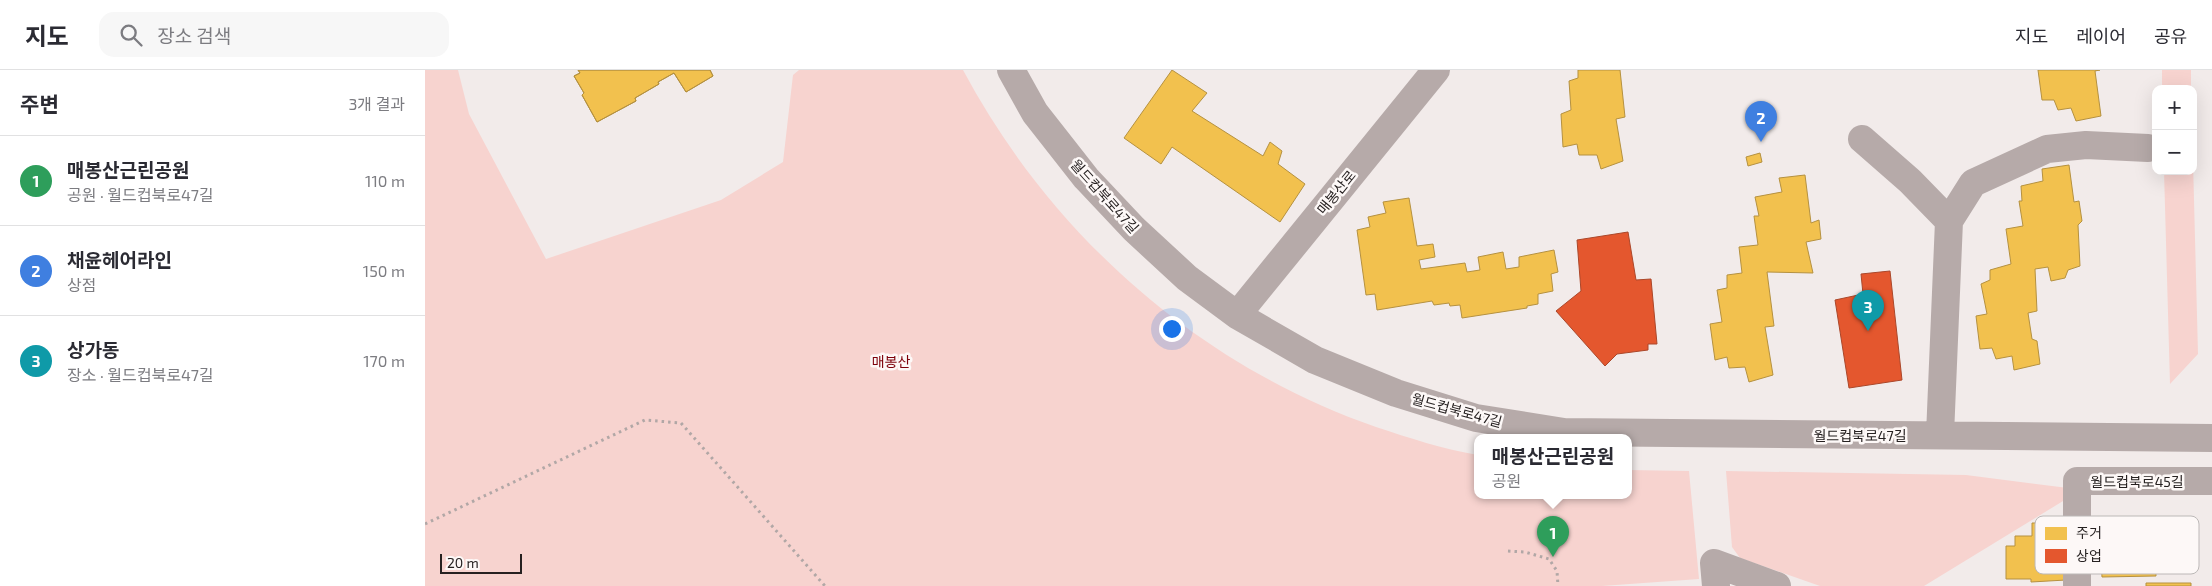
<!DOCTYPE html>
<html lang="ko">
<meta charset="utf-8">
<style>
body{margin:0;font-family:"Exo 2","Noto Sans KR",sans-serif;background:#f7f7f7;color:#2b2b33}
.controls{position:absolute;right:15px;top:15px;display:grid;overflow:hidden;border-radius:10px;box-shadow:0 5px 20px #0002}
.controls button{width:45px;height:45px;display:grid;place-items:center;padding:0;border:0;border-bottom:1px solid #e1e1e2;background:#fff;color:#2b2b33;font:25px sans-serif}
.scale{position:absolute;left:15px;bottom:12px;width:82px;box-sizing:border-box;padding-left:5px;border:2px solid #262121;border-top:0;font-size:14px;line-height:18px;white-space:nowrap;color:#262121;-webkit-text-stroke:4px #fdf8f7;paint-order:stroke}
.you{position:absolute;left:746px;top:258px;width:18px;height:18px;margin:-12px;border:4px solid #fff;border-radius:50%;background:#1a73e8;box-shadow:0 0 0 8px #1a73e833}
.badge{display:grid;place-items:center;width:32px;height:32px;border-radius:50%;background:#6d6867;color:#fff;font-size:16px;font-weight:700}
.pin{position:absolute;translate:-50% -41px;filter:drop-shadow(0 1px 2px #0008)}
.pin::after{content:'';position:absolute;top:26px;width:18px;height:15px;background:inherit;clip-path:polygon(0 0,100% 0,50% 100%)}
.popup{position:absolute;left:1049px;top:364px;width:158px;height:65px;box-sizing:border-box;display:grid;place-content:center;border-radius:10px;background:#fff;filter:drop-shadow(0 1px 4px #0005);font-size:16px;white-space:nowrap;color:#7c7c81}
.popup b{font-size:19px;color:#2b2b33}
.popup::after{content:'';position:absolute;left:50%;top:100%;margin-left:-10px;border:10px solid transparent;border-top-color:#fff}
.list{margin:0;padding:0;list-style:none}
h2{display:flex;justify-content:space-between;align-items:center;height:65px;margin:0;padding:0 20px;font-size:21px}
h2 small{font-size:16px;font-weight:400;color:#7c7c81}
.list li{display:grid;grid-template-columns:32px 1fr auto;gap:15px;align-items:center;box-sizing:border-box;height:90px;padding:0 20px;border-top:1px solid #e1e1e2}
.list b{display:block;font-size:19px;white-space:nowrap}
.list p{margin:0;font-size:16px;white-space:nowrap;color:#7c7c81}
.list em{font-size:16px;font-style:normal;color:#7c7c81}
.icon{flex:none;width:28px;height:28px;fill:none;stroke:currentColor;stroke-width:2;stroke-linecap:round;stroke-linejoin:round}
.map{position:relative;flex:none;width:1787px;height:516px;overflow:hidden}
header{display:flex;align-items:center;gap:30px;box-sizing:border-box;height:70px;padding:0 25px;background:#fff;border-bottom:1px solid #e1e1e2}
header strong{font-size:24px}
nav{display:flex;gap:28px;margin-inline-start:auto;font-size:18px}
.search{width:350px;height:45px;background:#f7f7f7;display:flex;align-items:center;gap:12px;box-sizing:border-box;padding:0 18px;border-radius:15px;color:#7c7c81;font-size:19px}
main{display:flex}
aside{flex:1;background:#fff}
.map>svg:first-child{display:block}
</style>
<header>
<strong>지도</strong>
<div class="search"><svg class="icon" aria-label="search" viewBox="0 0 24 24"><circle cx="10" cy="10" r="6"/><path d="M15 15l6 6"/></svg>장소 검색</div>
<nav><a>지도</a><a>레이어</a><a>공유</a></nav>
</header>
<main>
<aside>
<h2>주변<small>3개 결과</small></h2>
<ul class="list">
<li><span class="badge" style="background:#2e9e5b">1</span><div><b>매봉산근린공원</b><p>공원 · 월드컵북로47길</p></div><em>110 m</em></li>
<li><span class="badge" style="background:#3f7fe0">2</span><div><b>채윤헤어라인</b><p>상점</p></div><em>150 m</em></li>
<li><span class="badge" style="background:#0f9aa8">3</span><div><b>상가동</b><p>장소 · 월드컵북로47길</p></div><em>170 m</em></li>
</ul>
</aside>
<div class="map">
<svg width="1787" height="516" viewBox="0 0 1787 516">
<rect width="100%" height="100%" fill="#f2ebea"/>
<path fill="#f7d3cf" d="M0 0H33L44 44 121 189 296 130 358 92 368 5 374 0H538C626 165 773 295 951 357 984 368 1018 379 1053 385V426H1203V400L1264 401 1274 509 1177 516H0Z
M1737 0H1766V19H1737Z
M1768 91 1773 284 1745 314 1739 101H1768Z
M1301 401 1541 405 1643 418V428L1499 516H1395L1315 488 1307 477Z"/>
<path fill="#f2c14e" stroke="#b59140" d="M153 0H285L288 6 261 22 249 3 233 12 234 14 210 28 211 31 172 52 157 25 159 23 149 6 155 3Z
M153 0H285L288 6 261 22 249 3 233 12 234 14 210 28 211 31 172 52 157 25 159 23 149 6 155 3Z
M747 0 782 23 767 41 838 86 845 72 857 81 853 94 880 114 855 152 747 77 736 94 699 68Z
M1153 0H1195L1200 47 1191 49 1198 91 1176 99 1172 85H1154L1152 74 1138 77 1136 44 1146 40 1144 11 1153 8Z
M1613 0H1675L1670 1 1676 46 1651 51 1646 38 1633 40 1629 30H1617Z
M1335 83 1337 92 1323 96 1321 87Z
M1644 95 1649 132 1654 131 1657 151 1653 155 1655 196 1643 200 1640 208 1626 211 1623 197 1610 199 1612 241 1603 243 1607 269 1612 271 1615 294 1589 300 1587 286 1571 289 1567 278 1555 279 1551 246 1562 244 1556 214 1565 210V200L1586 194 1581 159 1598 156 1594 131H1597L1596 116 1618 111 1617 99Z
M1380 105 1386 153 1394 150 1396 169 1381 172 1388 203 1342 202 1349 256 1340 257 1348 305 1324 312 1320 297 1304 298 1302 287 1290 290 1285 254 1297 252 1292 220 1302 218V205L1317 203 1314 177 1333 175 1329 146H1334L1330 127 1357 122 1354 108Z
M984 128 992 176 1008 174 1010 187 994 190 996 199 1040 193 1042 202 1055 200 1053 187 1078 182 1081 199 1094 197V187L1129 180 1133 202 1126 204 1128 221 1113 224V234L1102 236V238L1037 248 1035 235 1025 236 1024 233 1009 235 1007 231 952 240 950 224 941 225 932 160 945 157 943 147 961 143 958 132Z
M1607 453H1642L1641 510 1606 512V509H1581V476H1590V466H1607Z
M1730 471 1731 506 1677 507 1675 476 1678 472Z
M1721 513H1766V516H1721Z"/>
<path fill="#e4572e" stroke="#ab472a" d="M1203 162 1211 210 1226 209 1232 274H1223V280L1192 284 1180 296 1131 241 1156 221 1152 170Z
M1465 201 1477 310 1424 318 1410 230 1438 224 1436 204Z"/>
<g fill="none" stroke-linecap="round" stroke-linejoin="round">
<path stroke="#b1a7a6" stroke-width="3" stroke-dasharray="2.5 4" stroke-linecap="butt" d="M0 454 220 350 256 353 400 516
M1083 481 1100 482 1124 489 1132 501 1133 516"/>
<path stroke="#b6aaa9" stroke-width="28" d="M586 0 610 43 661 108 709 159 762 208 812 245 890 290 971 323 1051 348 1139 362 1787 368
M1437 69 1485 111 1524 151 1515 365
M1524 151 1548 113 1622 79 1661 75 1723 78
M812 245 1011 0
M1291 516 1289 493 1352 516
M1652 516V411H1787"/>
</g>
<g text-anchor="middle" dominant-baseline="central" stroke-width="5" stroke-linejoin="round" paint-order="stroke">
<g font-size="14" fill="#262121" stroke="#fdf8f7">
<text transform="translate(911 122) rotate(-51)">매봉산로</text>
<text transform="translate(680 126) rotate(48)">월드컵북로47길</text>
<text transform="translate(1032 340) rotate(15)">월드컵북로47길</text>
<text x="1435" y="365">월드컵북로47길</text>
<text x="1712" y="411">월드컵북로45길</text>
</g>
<g font-size="14" fill="#7d000a" stroke="#fdf8f7">
<text x="466" y="291">매봉산</text>
</g>
</g>
<rect x="1610" y="446" width="164" height="58" rx="8" fill="#fdf8f7" stroke="#bcb8b7" stroke-width="1"/>
<rect x="1620" y="457" width="22" height="13" fill="#f2c14e"/>
<rect x="1620" y="479" width="22" height="14" fill="#e4572e"/>
<g font-size="14" fill="#262121">
<text x="1651" y="468">주거</text>
<text x="1651" y="491">상업</text>
</g>
</svg>
<div class="controls">
<button>+</button>
<button>−</button>
</div>
<div class="scale">20 m</div>
<div class="you"></div>
<div class="pin badge" style="left:1128px;top:487px;background:#2e9e5b">1</div>
<div class="popup"><b>매봉산근린공원</b>공원</div>
<div class="pin badge" style="left:1336px;top:72px;background:#3f7fe0">2</div>
<div class="pin badge" style="left:1443px;top:261px;background:#0f9aa8">3</div>
</div>
</main>
